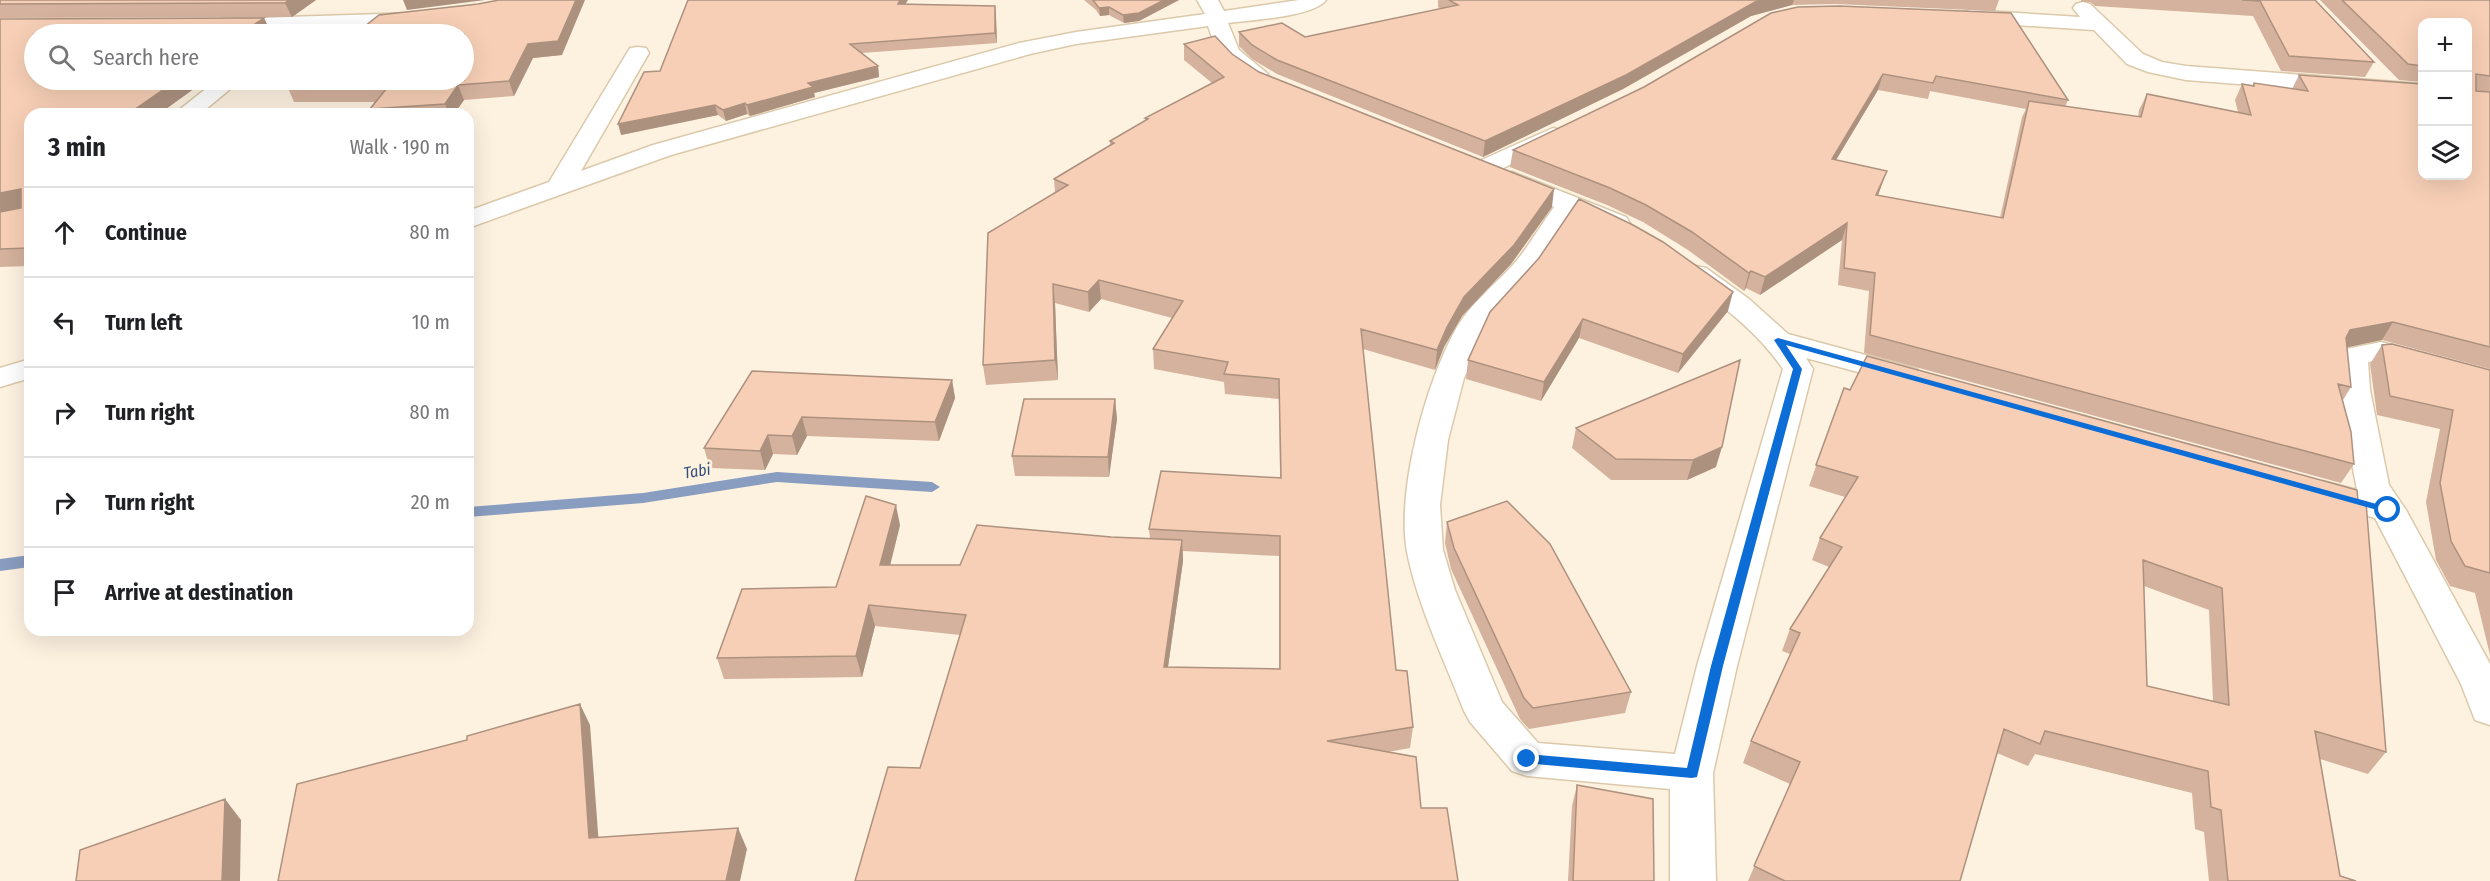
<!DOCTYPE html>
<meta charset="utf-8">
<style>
body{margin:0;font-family:"Fira Sans Condensed",sans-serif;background:#f2f2f2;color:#202124}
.controls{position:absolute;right:18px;top:18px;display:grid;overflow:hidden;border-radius:12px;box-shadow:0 6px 24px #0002}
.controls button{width:54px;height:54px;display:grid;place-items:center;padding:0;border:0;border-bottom:2px solid #e0e0e0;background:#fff;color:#202124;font:30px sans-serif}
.stop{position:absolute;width:18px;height:18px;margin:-14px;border:4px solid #0d6dd6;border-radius:50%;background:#fff}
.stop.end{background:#0d6dd6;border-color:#fff;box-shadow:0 2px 6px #0008}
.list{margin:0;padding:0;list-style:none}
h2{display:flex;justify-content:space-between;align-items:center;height:78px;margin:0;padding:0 24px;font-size:26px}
h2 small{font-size:20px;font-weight:400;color:#757577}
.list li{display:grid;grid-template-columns:39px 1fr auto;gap:18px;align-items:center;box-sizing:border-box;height:90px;padding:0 24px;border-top:2px solid #e0e0e0}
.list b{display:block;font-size:22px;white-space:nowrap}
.list em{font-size:20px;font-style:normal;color:#757577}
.icon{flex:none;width:33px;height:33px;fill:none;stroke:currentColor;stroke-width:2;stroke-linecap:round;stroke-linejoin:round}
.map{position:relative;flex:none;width:2490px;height:881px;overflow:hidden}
.search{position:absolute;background:#fff;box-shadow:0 6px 24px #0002;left:24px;top:24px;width:450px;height:66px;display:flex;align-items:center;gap:15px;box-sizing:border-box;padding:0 21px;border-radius:33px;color:#757577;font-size:22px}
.panel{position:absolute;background:#fff;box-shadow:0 6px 24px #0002;left:24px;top:108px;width:450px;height:528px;border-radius:18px}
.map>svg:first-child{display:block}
</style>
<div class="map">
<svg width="2490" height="881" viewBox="0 0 2490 881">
<rect width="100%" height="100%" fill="#fdf2e0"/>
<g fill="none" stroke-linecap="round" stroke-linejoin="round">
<path fill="#899dc0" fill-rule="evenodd" d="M777 472 932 482 940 487 932 492 777 482 643 503 468 517V507L643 493Z
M30 555V567L0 571V559Z"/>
<g stroke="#dbc9ab" stroke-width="3">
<path id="minor" d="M1197 0H1218L1224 11 1299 0H1326C1314 17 1249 20 1228 23L1239 50 1268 74 1265 79C1235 86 1215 49 1208 26L1076 44 1030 54 671 155 468 228V211L549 182 630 48 638 47 646 48 649 53 581 171 653 145 1019 43 1076 32 1205 14Z
M2083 2 2090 4 2143 54 2162 62 2186 66 2422 84V98L2186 80 2148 72 2127 64 2094 30 1970 22 1963 20 1960 16 1963 12 1970 10 2080 17 2073 8 2076 4Z
M414 13 421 15 424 19 421 23 276 31H223L216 29 213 25 216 21 223 19Z
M217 80H241L200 114H174Z
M1553 128 1561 130 1565 135 1561 140 1493 173 1484 175 1475 173 1472 168 1475 163Z
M1512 172 1626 217 1630 223 1626 229 1617 231 1608 229 1575 215 1534 275 1486 330 1464 378 1448 440 1440 505 1443 550 1455 590 1502 702 1538 743 1675 754 1697 666 1783 369C1758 332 1722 305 1686 280L1682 274 1686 268 1696 266 1706 268 1749 299 1788 334 1917 369 1922 376 1917 383 1906 385 1806 358 1813 369 1737 666 1713 773 1716 881H1670V789L1527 776 1512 771 1470 722 1464 711C1444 659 1418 607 1407 552 1396 491 1426 381 1457 327 1470 305 1494 285 1512 266 1528 248 1540 226 1554 207L1503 185 1499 180 1503 175Z
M2381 342 2490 371V390L2380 360 2368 362 2370 390 2389 485 2406 510 2490 664V725L2475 720 2461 684 2375 518 2311 500 2306 492 2311 484 2323 481 2357 490 2338 390 2337 356 2341 350Z
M30 359V378L0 387V368Z"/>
</g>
<use href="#minor" fill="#fff" fill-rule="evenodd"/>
</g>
<path fill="#d4b29d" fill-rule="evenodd" d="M0 0H316L292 17 0 18Z
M1084 0H1179L1139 21 1124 23 1109 15 1100 16 1096 10Z
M1438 0H1999L1995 11 1835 4 1792 5 1751 16 1623 89 1483 157 1277 74 1252 59 1239 46V32L1305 37 1440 9 1438 7Z
M2081 0H2315L2374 62 2365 77 2281 71 2253 16 2095 6 2090 2H2081Z
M2320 0H2490V369L2382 340 2347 347 2351 387 2343 400 2354 464 2341 483 1864 353 1869 291 1838 285 1842 240 1760 295 1746 288 1744 291 1688 250 1643 222 1607 205 1510 167 1513 150 1644 87 1771 13 2068 100 2065 107 2138 117 2139 110 2147 94 2238 112 2235 100 2242 84 2252 86 2254 83 2292 89 2299 75 2468 176 2422 22V82L2399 80ZM1878 90 1928 99 1930 91 2026 109 2022 117 2000 218 1878 196 1881 187 1836 160Z
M905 4 995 6 997 43 862 53 878 66 879 77 814 93 815 97 750 116 747 114 726 121 718 115 621 135 660 71Z
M379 15 562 55 533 58 514 96 464 100 454 114H372L370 109 375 102H294L288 88Z
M264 18 271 33 268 34H34L206 80 159 114H30V266L0 267V19Z
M1184 44 1232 54 1259 72 1552 207 1511 264 1462 316 1444 347 1435 370 1363 349 1396 670 1413 727 1410 748 1388 752 1421 808 1458 881 920 768 960 635 875 626 862 677 724 679 717 658 836 587 900 525 890 565H960L1111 537 1150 539 1149 529 1280 477 1279 399 1225 394 1224 382 1154 369 1153 349 1172 318 1101 299 1089 312 1055 303 1058 380 986 385 983 365 1055 192 1054 179 1110 146V141L1145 121V118L1212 83 1184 60ZM1183 551 1279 556V669L1168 667 1183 561Z
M1728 311 1678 373 1579 338 1541 401 1466 379 1468 360 1490 312Z
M2382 345 2490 370V655L2475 593 2450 586 2436 560 2426 502 2440 429 2377 415 2370 364Z
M752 371 952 380 955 398 939 441 807 436 797 455 773 454 765 470 710 468 704 448Z
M1844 388 2357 490 2386 752 2368 774 2320 759 2340 876 2356 881H2209L2204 832 2195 829 2192 793 2035 754 2028 766 1997 753 1960 881H1748L1790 784 1743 763 1751 741 1790 654 1782 651 1790 629 1829 567 1812 560 1820 538 1845 497 1809 486ZM2144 586 2209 610 2213 701 2147 686Z
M1115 399 1117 419 1109 477 1015 476 1012 456Z
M1576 428 1716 467 1687 480H1611L1572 448Z
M1447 522 1631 692 1625 713 1529 729 1520 719 1451 569 1445 543Z
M1577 785 1654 881H1568L1572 806Z"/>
<path fill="#ad917f" d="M289 0H316L292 17 285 3Z
M403 0H485L407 10Z
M576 0H585L562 55 533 58 514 96 509 81 528 44Z
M900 0H908L900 13 898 4Z
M1164 0H1179L1139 21 1124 23 1123 15Z
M1764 0H1794L1792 5 1751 16 1623 89 1483 157 1485 141 1755 2Z
M995 6 996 15 997 43 995 33Z
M1109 7V15L1100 16 1099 8Z
M264 18 271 33 268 34H240Z
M878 66 879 77 814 93 815 97 750 116 747 105 808 83Z
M1883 74 1878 90 1827 175 1832 159Z
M177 80H206L159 114H128Z
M458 85 464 100 454 114H449L445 104Z
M745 103 747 114 726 121 723 110Z
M715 105 718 115 621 135 618 124Z
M1887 171 1881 187 1871 212 1876 195Z
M21 189 30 207 0 212V193Z
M1554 189 1552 207 1511 264 1462 316 1444 347 1435 370 1437 350 1447 327 1464 297Z
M1847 223 1842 240 1760 295 1765 277Z
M1751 271 1746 288 1744 291 1749 273Z
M1099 280 1101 299 1089 312 1088 292Z
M1053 284 1055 303 1058 380 1055 360Z
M1733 292 1728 311 1678 373 1683 354Z
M1583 319 1579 338 1541 401 1544 382Z
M2393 322 2382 340 2339 349 2350 330Z
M952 380 955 398 939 441 935 422Z
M1115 399 1117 419 1109 477 1108 457Z
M802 417 807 436 797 455 792 436Z
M768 435 773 454 765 470 760 451Z
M1722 447 1716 467 1687 480 1693 460Z
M896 505 900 525 885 586 880 565Z
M1182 540 1183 561 1165 688 1164 667Z
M869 605 875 626 862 677 856 656Z
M580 704 590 725 600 859 589 838Z
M225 799 241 820 240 881H222Z
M738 828 747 849 740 881H726Z"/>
<path fill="#f7cfb6" stroke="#ad917f" stroke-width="1.5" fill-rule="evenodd" d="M0 0H289L285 3 0 4Z
M499 0H576L558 41 528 44 509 81 458 85 445 104 370 109 387 88H288L298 80H464V34H355L379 15 478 4Z
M688 0H900L898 4 995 6V33L850 44 878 66 808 83 813 87 747 105 745 103 723 110 715 105 618 124 644 72 660 71Z
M1093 0H1164L1139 13 1123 15 1109 7 1099 8Z
M1449 0H1764L1755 2 1626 75 1485 141 1277 60 1252 45 1239 32 1282 23 1305 37 1458 5Z
M2242 0H2315L2374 62 2289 56 2260 1Z
M2342 0H2490V76L2476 74V91L2490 92V347L2393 322 2350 330 2346 338 2351 387 2338 384 2351 432 2354 464 1870 335 1875 273 1844 268 1847 223 1765 277 1751 271 1749 273 1692 232 1646 205 1610 188 1513 150 1644 87 1771 13 1798 7 1839 6 2011 13 2068 100 1936 76 1933 83 1883 74 1832 159 1887 171 1876 195 2003 218 2029 101 2141 117 2147 94 2251 115 2242 84 2254 86V83L2308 91 2299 75 2422 84V176H2468V22H2422V66L2408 64Z
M264 18 240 34H34V80H177L128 114H30V248L0 249V212L21 208V189L0 193V19Z
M1215 36 1232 54 1259 72 1554 189 1514 245 1464 297 1447 327 1437 350 1361 329 1396 670 1407 671 1413 727 1327 741 1416 757 1421 808H1447L1458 881H855L888 767 920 768 966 615 869 605 856 656 717 658 742 589 836 587 866 496 896 505 880 565H960L977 525 1111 537 1182 540 1164 667 1280 669V536L1149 529 1161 471 1281 478 1279 379 1224 374 1228 362 1153 349 1183 301 1099 280 1088 292 1053 284 1055 360 983 365 988 233 1068 185 1054 179 1114 143 1110 141 1148 119 1145 118 1224 77 1184 44Z
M1579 199 1633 225 1663 242 1733 292 1683 354 1583 319 1544 382 1468 360 1490 312 1539 258Z
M2392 344 2490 370V573L2465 566 2451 541 2440 483 2453 410 2390 396 2382 345Z
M1867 356 2357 490 2358 500 2366 502 2386 752 2315 731 2340 876 2356 881H2228L2221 810 2211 807 2208 771 2045 731 2040 744 2004 729 1960 881H1785L1754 866 1800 762 1751 741 1800 633 1790 629 1842 547 1820 538 1858 477 1816 465 1844 388 1850 390ZM2143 560 2222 588 2229 705 2147 686Z
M1740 360 1722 447 1693 460 1616 459 1576 428Z
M752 371 952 380 935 422 802 417 792 436 768 435 760 451 704 448Z
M1024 399H1115L1108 457 1012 456Z
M1507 501 1550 544 1631 692 1533 708 1524 698 1454 548 1447 522Z
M580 704 589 838 738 828 726 881H278L297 784 467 740V736Z
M1577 785 1653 799 1654 881H1573Z
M225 799 222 881H76L80 850Z"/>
<path fill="#0d6dd6" d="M1778 338 2391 508 2393 510 2388 513 1786 345 1802 369 1723 666 1697 777 1692 778 1523 763 1521 759 1523 755 1527 754 1687 768 1711 666 1793 369 1774 340Z"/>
<g text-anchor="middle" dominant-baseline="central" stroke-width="6" stroke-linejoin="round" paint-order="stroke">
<g font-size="16" font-style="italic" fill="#334d7d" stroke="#fdf2e0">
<text transform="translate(697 471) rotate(-9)">Tabi</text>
</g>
</g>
</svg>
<div class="controls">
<button>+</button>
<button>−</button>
<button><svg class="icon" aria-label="layers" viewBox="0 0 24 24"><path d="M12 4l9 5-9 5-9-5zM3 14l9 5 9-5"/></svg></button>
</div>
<div class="stop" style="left:2388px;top:510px"></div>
<div class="stop end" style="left:1527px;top:759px"></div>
<div class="search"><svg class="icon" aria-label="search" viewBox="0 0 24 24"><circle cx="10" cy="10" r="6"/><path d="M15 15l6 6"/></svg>Search here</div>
<section class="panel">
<h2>3 min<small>Walk · 190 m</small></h2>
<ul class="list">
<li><svg class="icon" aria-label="ahead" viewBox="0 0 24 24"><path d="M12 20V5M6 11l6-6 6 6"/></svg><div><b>Continue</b></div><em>80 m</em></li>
<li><svg class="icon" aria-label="left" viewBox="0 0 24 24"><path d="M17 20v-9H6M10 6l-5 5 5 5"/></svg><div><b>Turn left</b></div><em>10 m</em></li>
<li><svg class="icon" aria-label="right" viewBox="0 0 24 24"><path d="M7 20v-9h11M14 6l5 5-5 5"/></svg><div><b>Turn right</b></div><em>80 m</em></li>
<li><svg class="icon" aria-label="right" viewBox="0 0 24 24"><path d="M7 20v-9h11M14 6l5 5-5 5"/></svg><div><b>Turn right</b></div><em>20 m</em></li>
<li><svg class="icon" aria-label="arrive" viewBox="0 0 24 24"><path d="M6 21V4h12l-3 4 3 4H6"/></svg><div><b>Arrive at destination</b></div></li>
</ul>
</section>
</div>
